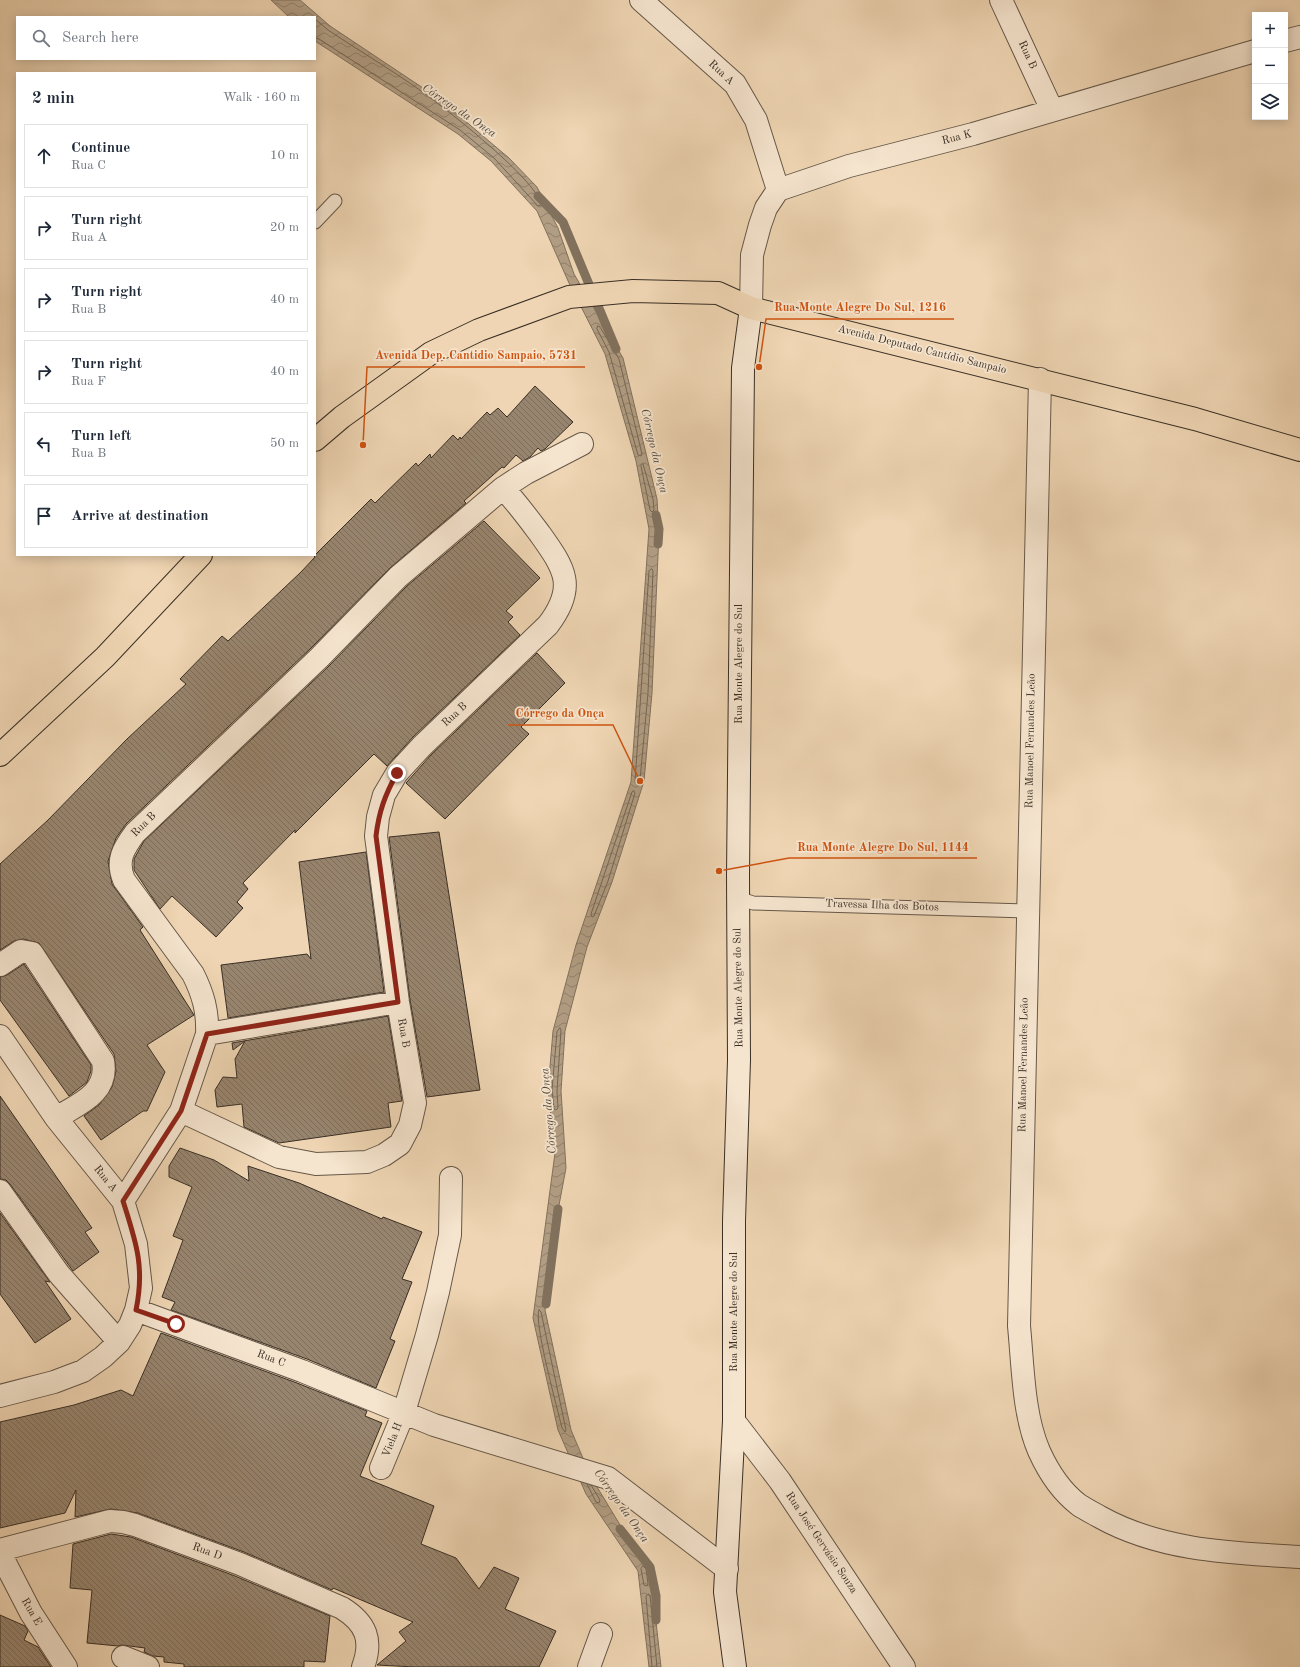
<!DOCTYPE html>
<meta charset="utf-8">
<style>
body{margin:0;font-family:"Old Standard TT",serif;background:#f2f2f3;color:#1f2937}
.controls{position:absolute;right:12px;top:12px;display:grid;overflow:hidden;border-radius:0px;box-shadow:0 2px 10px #0003}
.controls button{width:36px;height:36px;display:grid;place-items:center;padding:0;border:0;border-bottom:1px solid #e0e1e3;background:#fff;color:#1f2937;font:20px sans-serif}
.stop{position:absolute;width:12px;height:12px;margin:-9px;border:3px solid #8f2418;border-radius:50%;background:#fff}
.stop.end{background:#8f2418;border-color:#fff;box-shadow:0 1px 4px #0008}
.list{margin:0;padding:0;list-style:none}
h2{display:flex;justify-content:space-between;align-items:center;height:52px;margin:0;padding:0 16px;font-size:17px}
h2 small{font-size:13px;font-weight:400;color:#747a83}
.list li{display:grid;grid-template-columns:26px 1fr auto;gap:12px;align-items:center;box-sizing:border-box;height:64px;margin:0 8px 8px;padding:0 8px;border:1px solid #e0e1e3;border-radius:0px}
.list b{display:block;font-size:15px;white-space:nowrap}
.list p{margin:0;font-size:13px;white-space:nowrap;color:#747a83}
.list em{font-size:13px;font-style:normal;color:#747a83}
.icon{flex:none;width:22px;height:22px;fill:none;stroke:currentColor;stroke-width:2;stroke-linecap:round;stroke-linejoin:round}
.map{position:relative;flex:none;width:1300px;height:1667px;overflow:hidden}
.search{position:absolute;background:#fff;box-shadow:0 2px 10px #0003;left:16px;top:16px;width:300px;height:44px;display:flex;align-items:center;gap:10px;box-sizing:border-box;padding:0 14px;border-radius:0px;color:#747a83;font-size:15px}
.panel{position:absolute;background:#fff;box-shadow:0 2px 10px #0003;left:16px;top:72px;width:300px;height:484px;border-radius:0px}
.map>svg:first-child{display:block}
</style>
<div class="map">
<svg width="1300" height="1667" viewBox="0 0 1300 1667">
<defs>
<pattern id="water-waves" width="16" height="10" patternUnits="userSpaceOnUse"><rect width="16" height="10" fill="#b19d83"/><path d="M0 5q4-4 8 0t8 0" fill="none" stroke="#91806b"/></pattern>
<pattern id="building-back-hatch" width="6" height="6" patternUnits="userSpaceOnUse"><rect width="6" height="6" fill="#98856f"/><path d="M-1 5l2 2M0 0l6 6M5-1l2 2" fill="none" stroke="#7d6d5b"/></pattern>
</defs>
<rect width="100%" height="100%" fill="#efd5b3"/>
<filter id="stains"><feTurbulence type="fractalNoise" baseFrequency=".005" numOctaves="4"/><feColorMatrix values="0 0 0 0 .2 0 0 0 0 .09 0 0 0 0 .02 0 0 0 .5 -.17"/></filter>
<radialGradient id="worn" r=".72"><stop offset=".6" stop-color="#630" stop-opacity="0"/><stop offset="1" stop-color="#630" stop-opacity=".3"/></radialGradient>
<path fill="url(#water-waves)" stroke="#81715d" d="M271 0H300L330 26 438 98 509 158 537 187 558 228 574 274 623 358 657 499 659 532 652 693 644 781 612 882 587 947 565 1031 561 1091 566 1168 556 1221 545 1310 571 1430 591 1477 628 1538 650 1567 661 1667H649L638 1571 586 1494 558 1430 533 1318 555 1153 548 1090 553 1031 576 945 631 782 649 529 636 461 605 354 569 283 537 211 491 161 458 134 315 41V17H289Z"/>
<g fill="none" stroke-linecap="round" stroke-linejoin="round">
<path stroke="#756654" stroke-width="1" d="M315 19 328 30C364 54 402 76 436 102 457 118 539 183 541 205L538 206 494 158 460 130 319 39 315 38
M598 326 600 327 619 359 642 454 641 456 638 455 609 352 597 329Z
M643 464 653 499 654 510 652 512 650 510 641 466Z
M652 569 653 571 648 693 640 780 637 784 635 782 649 571Z
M634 791 635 793 608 881 594 916 592 917 591 914 632 792Z
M560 1028 561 1030 557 1091 558 1108 556 1110 554 1109 552 1090 557 1032Z
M539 1310 541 1312 566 1430 565 1432 562 1428C558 1411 533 1320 539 1310Z
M587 1484 596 1502 599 1503 600 1500 591 1485
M643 1566 646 1569 648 1584 647 1586 644 1585 641 1569Z
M652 1667 646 1596 648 1594 650 1595 657 1667"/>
<path stroke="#81715d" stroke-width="9" d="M538 196 563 222 616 349
M656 515 659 529 658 544
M546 1304 558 1209
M620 1529 650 1567 656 1596V1620"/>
</g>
<path fill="url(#building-back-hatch)" stroke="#392f25" d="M535 386 573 422 545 449 541 451 538 448 530 457 523 461 516 455 504 468 502 467 464 501 466 503 390 568 310 649 126 824 116 838 108 861 112 884 143 927 140 930 194 1015 147 1045 165 1072 147 1111H143L101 1140 84 1116 99 1105 112 1087 116 1071 114 1054 39 943 23 939 14 941 0 950V864L48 820 127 739 186 684 180 679 222 636 228 641 301 572 315 557 314 556 371 499 375 503 416 463 418 466 430 454 431 458 453 435 458 440 460 437 461 439 487 412 490 415 498 408 507 417Z
M484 521 540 578 506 611 513 617 508 622 520 635 413 737 387 766 374 754 295 833V830L243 883 248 889 237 902 243 908 216 937 172 896 160 909 134 870V859L144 841 328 667 407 586Z
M537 653 565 683 521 727 529 734 445 819 406 783 431 755Z
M439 832 480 1090 427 1097 410 1000 389 837Z
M366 852 384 992 228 1018 221 965 307 954 311 959 299 862Z
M24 964 91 1065V1071L87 1082 69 1096 0 1000V977L7 975Z
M388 1016 402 1101 388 1103 391 1127 279 1143 244 1127 242 1104 217 1107 215 1090 223 1077 237 1078 235 1059 245 1041 233 1050 232 1043Z
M0 1096 92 1228 85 1232 99 1252 73 1271 10 1184 6 1180 0 1179Z
M180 1148 214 1160 249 1181 248 1166 299 1183 382 1219 383 1217 422 1232 402 1279 412 1282 390 1339 395 1341 376 1388 307 1359 171 1310 175 1302 162 1297 183 1240 173 1236 192 1187 169 1177V1166Z
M0 1213 50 1282 45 1281 71 1319 35 1343 0 1294Z
M161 1333 297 1383 367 1411 365 1416 382 1423 360 1476 434 1506 421 1544 456 1558 479 1589 494 1567 519 1578 505 1609 556 1631 539 1667H415L377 1665 406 1641 399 1632 413 1622 333 1588 332 1590 244 1552 138 1513 111 1509 75 1517 76 1490 65 1513 0 1528V1422L74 1405 121 1390 133 1396Z
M111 1534 131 1537 235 1576 330 1616 325 1662 304 1661V1667H184V1664L164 1662V1657L153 1656 144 1652 145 1648 122 1645 118 1646 87 1643 92 1590 70 1588 73 1544Z
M0 1615 25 1626 28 1631 24 1640 38 1647 51 1667H0Z"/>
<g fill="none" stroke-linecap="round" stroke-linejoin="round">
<g stroke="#665848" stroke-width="15">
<path id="lane" d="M315 222 335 201
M738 898 753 903 1027 911"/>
</g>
<g stroke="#665848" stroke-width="24">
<path id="street" d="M641 0 735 84 756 120 778 190
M1001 0 1052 110
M1285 41 1300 37
M751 308 752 255 760 225 766 208 778 190 849 166 973 134 1255 51
M1040 379 1019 1326C1023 1366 1023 1414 1039 1451 1048 1471 1062 1492 1079 1505 1085 1509 1093 1513 1100 1517 1161 1551 1232 1553 1300 1557
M0 965 21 951 32 953 103 1061C109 1093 79 1104 56 1118
M207 1034 398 1002
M0 1036 56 1118 123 1201 136 1244 141 1288 136 1310 130 1325 119 1342 103 1357 83 1371 54 1382 0 1396
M181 1111 279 1157 316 1164 367 1162 384 1155 400 1144 410 1125 415 1103 398 1002 376 836 378 817 384 795 397 773 422 746 548 625C577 587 565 569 540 534 528 518 517 503 503 488
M0 1191 59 1274 119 1342
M123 1201 181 1111 207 1034C208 1011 203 994 193 974L124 880C116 861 123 849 135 833L319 658 398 577 503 488 526 473 582 444
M136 1310 302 1371 434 1425 608 1478 727 1569
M734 1421 780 1481 904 1667
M381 1468 404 1412 427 1335 438 1292 450 1235 451 1178
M0 1550 110 1521 123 1522 135 1525 240 1564 342 1608C366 1623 373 1640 363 1667
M0 1553 31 1613 66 1667
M123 1657 148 1667
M589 1667 601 1634"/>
</g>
<g stroke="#392f25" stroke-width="24">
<path id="secondary" d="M735 1667 725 1592 734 1421V1221L739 1060 738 876 743 368 751 308"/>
</g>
<g stroke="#392f25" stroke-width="24">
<path id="primary" d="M315 440 342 417 431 353 479 330 569 297 633 291 718 293 751 308 1195 419 1300 450
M0 755 105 657 201 555"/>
</g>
<use href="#lane" stroke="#f5e4ce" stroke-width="13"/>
<use href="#street" stroke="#f5e4ce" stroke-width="22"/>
<use href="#secondary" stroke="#f5e4ce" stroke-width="22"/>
<use href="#primary" stroke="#efd5b3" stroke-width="22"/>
</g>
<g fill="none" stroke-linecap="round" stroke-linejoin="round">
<path stroke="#8f2418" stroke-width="5" d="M176 1324 136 1310C145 1267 136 1242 123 1201L181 1111 207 1034 398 1002 376 836C379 811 385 795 397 773"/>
</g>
<g text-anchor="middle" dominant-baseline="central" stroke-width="3.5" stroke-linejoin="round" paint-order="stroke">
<g font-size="11" fill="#392f25" stroke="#f5e4ce">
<text transform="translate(1027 55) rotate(65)">Rua B</text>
<text transform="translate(721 73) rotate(43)">Rua A</text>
<text transform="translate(957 138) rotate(-14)">Rua K</text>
<text transform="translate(922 350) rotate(14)">Avenida Deputado Cantídio Sampaio</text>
<text transform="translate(739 664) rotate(-90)">Rua Monte Alegre do Sul</text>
<text transform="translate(455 715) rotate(-43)">Rua B</text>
<text transform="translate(1031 741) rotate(-89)">Rua Manoel Fernandes Leão</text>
<text transform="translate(144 825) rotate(-45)">Rua B</text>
<text transform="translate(882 906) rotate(2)">Travessa Ilha dos Botos</text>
<text transform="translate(739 988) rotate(-91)">Rua Monte Alegre do Sul</text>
<text transform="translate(403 1033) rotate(80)">Rua B</text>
<text transform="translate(1024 1065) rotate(-89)">Rua Manoel Fernandes Leão</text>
<text transform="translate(105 1179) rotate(51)">Rua A</text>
<text transform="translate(734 1312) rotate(-90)">Rua Monte Alegre do Sul</text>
<text transform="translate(271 1359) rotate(21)">Rua C</text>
<text transform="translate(393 1440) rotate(-68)">Viela H</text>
<text transform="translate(821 1543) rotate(56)">Rua José Gervásio Souza</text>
<text transform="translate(207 1552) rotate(20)">Rua D</text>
<text transform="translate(31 1612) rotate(60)">Rua E</text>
</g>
<g font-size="12" font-style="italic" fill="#574a3c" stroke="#f5e4ce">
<text transform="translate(459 111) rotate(34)">Córrego da Onça</text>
<text transform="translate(654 451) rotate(77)">Córrego da Onça</text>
<text transform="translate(549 1111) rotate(-95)">Córrego da Onça</text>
<text transform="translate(621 1506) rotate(55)">Córrego da Onça</text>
</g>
</g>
<path fill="none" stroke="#ce5310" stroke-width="1.5" d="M759 367L766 319H954M363 445L367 367H585M640 781L613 725H508M719 871L789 858H977"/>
<g fill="#ce5310" stroke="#f5e4ce" stroke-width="1.5">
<circle cx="759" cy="367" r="4"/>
<circle cx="363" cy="445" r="4"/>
<circle cx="640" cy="781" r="4"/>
<circle cx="719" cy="871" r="4"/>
</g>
<g font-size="12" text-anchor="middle" font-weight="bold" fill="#ce5310" stroke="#f5e4ce" stroke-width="3.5" stroke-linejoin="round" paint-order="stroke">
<text x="860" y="311">Rua Monte Alegre Do Sul, 1216</text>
<text x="476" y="359">Avenida Dep. Cantidio Sampaio, 5731</text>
<text x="560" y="717">Córrego da Onça</text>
<text x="883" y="851">Rua Monte Alegre Do Sul, 1144</text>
</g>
<rect width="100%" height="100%" filter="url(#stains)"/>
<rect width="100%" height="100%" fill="url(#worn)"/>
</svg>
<div class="controls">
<button>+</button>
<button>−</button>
<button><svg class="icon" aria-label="layers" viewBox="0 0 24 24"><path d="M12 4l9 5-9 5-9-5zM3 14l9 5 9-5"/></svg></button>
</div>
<div class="stop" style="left:176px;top:1324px"></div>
<div class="stop end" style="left:397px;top:773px"></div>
<div class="search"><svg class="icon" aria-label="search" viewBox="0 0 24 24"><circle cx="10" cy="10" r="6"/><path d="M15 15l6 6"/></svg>Search here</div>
<section class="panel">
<h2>2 min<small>Walk · 160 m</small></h2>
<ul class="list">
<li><svg class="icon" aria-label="ahead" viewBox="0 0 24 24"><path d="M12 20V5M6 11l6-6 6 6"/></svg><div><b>Continue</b><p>Rua C</p></div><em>10 m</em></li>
<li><svg class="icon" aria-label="right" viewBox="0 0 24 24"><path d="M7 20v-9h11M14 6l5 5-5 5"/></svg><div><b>Turn right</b><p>Rua A</p></div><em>20 m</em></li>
<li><svg class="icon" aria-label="right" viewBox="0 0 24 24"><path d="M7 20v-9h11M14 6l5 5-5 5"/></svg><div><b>Turn right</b><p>Rua B</p></div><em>40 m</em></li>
<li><svg class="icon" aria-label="right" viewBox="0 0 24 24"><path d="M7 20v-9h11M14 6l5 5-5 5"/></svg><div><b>Turn right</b><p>Rua F</p></div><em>40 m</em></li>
<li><svg class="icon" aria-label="left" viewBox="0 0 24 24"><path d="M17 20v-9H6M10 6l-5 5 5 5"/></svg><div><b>Turn left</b><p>Rua B</p></div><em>50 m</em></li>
<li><svg class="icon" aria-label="arrive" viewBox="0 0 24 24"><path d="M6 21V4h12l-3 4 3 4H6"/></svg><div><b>Arrive at destination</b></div></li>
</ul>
</section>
</div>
